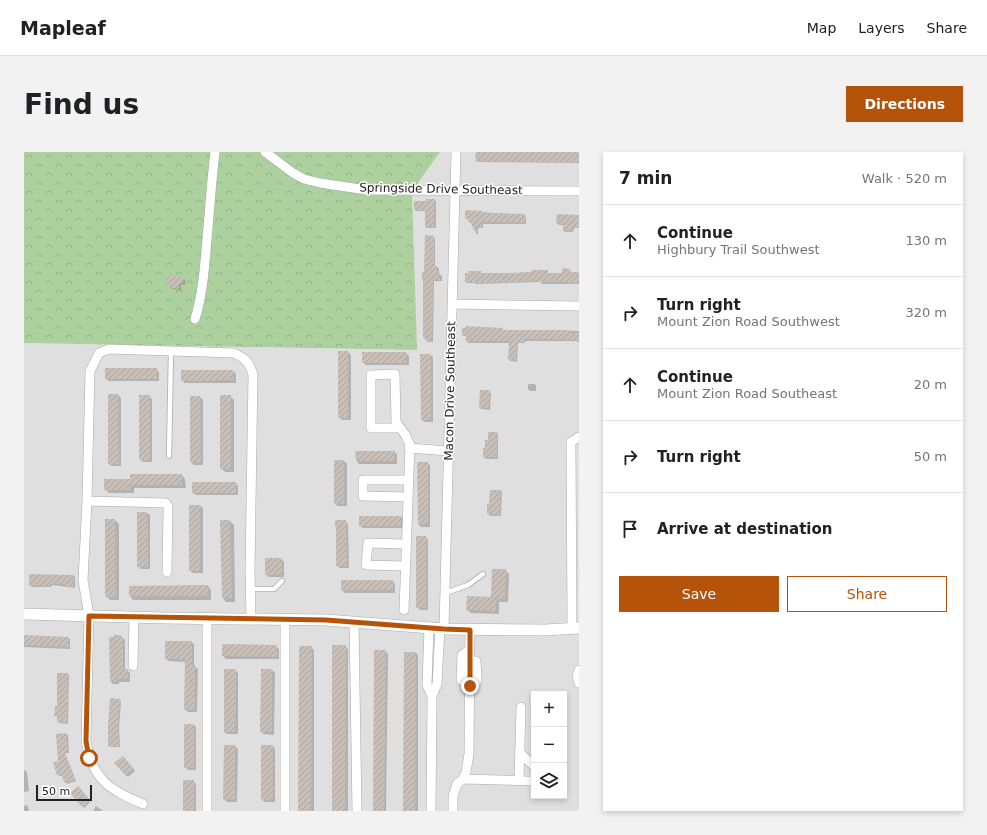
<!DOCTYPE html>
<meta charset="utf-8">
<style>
body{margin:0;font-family:"DejaVu Sans",sans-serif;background:#f2f2f2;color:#202124}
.controls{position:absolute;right:12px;bottom:12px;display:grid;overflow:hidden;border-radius:0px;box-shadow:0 2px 6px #0003}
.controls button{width:36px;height:36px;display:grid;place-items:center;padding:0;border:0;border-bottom:1px solid #e0e0e0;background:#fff;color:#202124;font:20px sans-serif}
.scale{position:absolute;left:12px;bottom:10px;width:56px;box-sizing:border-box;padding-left:4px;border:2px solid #222;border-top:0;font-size:11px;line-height:14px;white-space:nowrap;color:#222;-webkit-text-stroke:3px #fff;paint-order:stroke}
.stop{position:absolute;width:12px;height:12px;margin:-9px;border:3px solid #b45309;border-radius:50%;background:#fff}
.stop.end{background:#b45309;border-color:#fff;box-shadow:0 1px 4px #0008}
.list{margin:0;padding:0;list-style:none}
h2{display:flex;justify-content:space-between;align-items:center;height:52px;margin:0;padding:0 16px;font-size:17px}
h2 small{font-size:13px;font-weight:400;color:#757577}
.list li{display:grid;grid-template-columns:26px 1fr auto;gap:12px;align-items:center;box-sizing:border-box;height:72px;padding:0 16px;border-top:1px solid #e0e0e0}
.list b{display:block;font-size:15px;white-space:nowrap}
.list p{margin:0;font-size:13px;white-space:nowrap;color:#757577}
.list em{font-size:13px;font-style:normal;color:#757577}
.actions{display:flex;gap:8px;padding:12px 16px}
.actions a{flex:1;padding:9px 0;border:1px solid #b45309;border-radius:0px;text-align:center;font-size:14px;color:#b45309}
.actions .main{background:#b45309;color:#fff}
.icon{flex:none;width:22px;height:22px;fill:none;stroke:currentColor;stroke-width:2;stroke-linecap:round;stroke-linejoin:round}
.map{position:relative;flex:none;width:555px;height:659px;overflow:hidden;border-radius:0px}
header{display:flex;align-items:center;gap:24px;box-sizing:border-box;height:56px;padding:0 20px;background:#fff;border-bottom:1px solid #e0e0e0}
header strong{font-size:19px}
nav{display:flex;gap:22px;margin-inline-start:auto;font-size:14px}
.intro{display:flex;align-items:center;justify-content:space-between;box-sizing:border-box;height:96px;padding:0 24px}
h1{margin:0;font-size:28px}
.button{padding:10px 18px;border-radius:0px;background:#b45309;color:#fff;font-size:14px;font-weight:700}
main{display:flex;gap:24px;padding:0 24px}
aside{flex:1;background:#fff;border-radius:0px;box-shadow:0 2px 6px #0003}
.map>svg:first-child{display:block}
</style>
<header>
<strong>Mapleaf</strong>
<nav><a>Map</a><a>Layers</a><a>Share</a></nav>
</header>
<div class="intro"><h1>Find us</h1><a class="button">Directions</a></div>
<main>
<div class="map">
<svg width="555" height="659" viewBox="0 0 555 659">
<defs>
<pattern id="forest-crowns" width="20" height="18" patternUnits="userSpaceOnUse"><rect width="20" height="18" fill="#add19e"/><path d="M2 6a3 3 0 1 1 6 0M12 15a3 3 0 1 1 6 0" fill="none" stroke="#95b388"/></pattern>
<pattern id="building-hatch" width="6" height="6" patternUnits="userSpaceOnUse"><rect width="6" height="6" fill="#c7bfb8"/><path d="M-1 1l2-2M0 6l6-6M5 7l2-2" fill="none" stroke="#aba49e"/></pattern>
</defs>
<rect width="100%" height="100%" fill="#f2efe9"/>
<path fill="#e0dfdf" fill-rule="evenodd" d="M416 0H555V659H0V191L392 198 388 39ZM510 542H540V644H510Z"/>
<path fill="url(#forest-crowns)" d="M0 0H416L388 39 393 198 0 191Z"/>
<path fill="#0003" d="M453 0H555V11L454 10 452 8Z
M411 48 412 49V76H403L402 75V59H392L391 58 403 50Z
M442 59 500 63 502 65V72H459V76H454V83L448 71 442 66Z
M555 64V76H550L549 80H541L540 78V73H535L533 71Z
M409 85 411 86V115L415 116V122L418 124V129H410L409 190H404L400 186V129Z
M546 118 548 121H555V132H518L517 130 452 132 450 131H443L442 129 457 120 459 122H485L523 119 525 122H539Z
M159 126 161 128V133L157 132V138L148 137 146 136V132L143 130Z
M531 178 555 179V191L553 189H501V191H494L493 210 487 209 485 208 486 191H444L443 189V185L439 183 480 179Z
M324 200 327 203V268H318L315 265Z
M382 201 385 204V213H342L339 210Z
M406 203 409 205V270H400L398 267Z
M132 217 135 220V229H85L82 227Z
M209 219 212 222V231H161L158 228Z
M504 232H510L512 233V239H506L504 237Z
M465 239 467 241 466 258 457 257 456 256Z
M94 243 97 246V314H88L85 312Z
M125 244 128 247V310H119L116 307Z
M206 244 210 248V320H201L197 316Z
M167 245H176L179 248V313H170L167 310Z
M473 281 474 283V307H462L460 305 465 289Z
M370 300 373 302V312H335L333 309Z
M320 309 323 312V354H314L311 352Z
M394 311H403L406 313V375H397L394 372Z
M158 323 161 327 162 336H110V341H85L81 337 107 328Z
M212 331 214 334V343H172L169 341Z
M477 339 478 341 477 364H466L464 362Z
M176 354 179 356V421H169L166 419Z
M114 361H123L126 363V417H117L114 414Z
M336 365H377L380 367 379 376H339L336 374Z
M91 368 95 372V448H86L82 444Z
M206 369 210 373 211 450H202L199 446Z
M321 369 324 372 325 416H316L313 414Z
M402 385 404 388V458H396L393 455Z
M257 407 260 410V425H245L242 422Z
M481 418 485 422 484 450H475V462L447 461 443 458 468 446Z
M6 423 49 424 51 425V436L29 433 26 435H8L6 433Z
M368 429 371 432V441H321L318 438Z
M184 434 187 438V448H109L106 444V435Z
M0 484 45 486 46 487V497L0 495Z
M97 484 101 488V518H103L106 521V530H95V532H89L87 530 86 485Z
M167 490 170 492V514L174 517 173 560H164L161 557 162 510 144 509 142 506Z
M252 494 255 497V507H202L199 504Z
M321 494 324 497V659H309Z
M287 495 290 498V659H275Z
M361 499 364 502 362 659H350Z
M392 501 394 503V659H380Z
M211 518 214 521V582H203L201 580Z
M248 518 251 521 250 583 240 582 237 580Z
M44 522 45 523 44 572 36 571 34 570V565L31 564Z
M96 548 97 550 95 576 96 595H87L85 594Z
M170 573 172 575V618H164L161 615Z
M42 582 44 583 45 601H41L52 629 43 632 39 623 36 624 34 623 30 611 35 609Z
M211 594 214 597 213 650H203L200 647Z
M249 594 251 597V650H241L238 648Z
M98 605 111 619 104 625 92 611Z
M0 618 3 620 5 639 0 640Z
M169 629 172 632V659H160Z
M54 636 66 650 60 656 47 641Z
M0 653 4 654 5 659H0Z
M72 654 79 659H69Z"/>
<path fill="url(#building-hatch)" d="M452 0H555V10H512L451 9Z
M402 47H411L410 75H401V58H390V49H402Z
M441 58 458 59V61L501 62V71L458 70V75L453 74V83L446 70H444V67H441Z
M533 62 555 63V75H548V79H539V72H532Z
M401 83 410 84V114H413V121H416V128H409L408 189H402V186H399V128H398V120H400Z
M538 116 546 117V120H555V131L503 129V130L449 131V130H441V121H444V119H457V121H485L507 120V118H524V121H538Z
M143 124 160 125 159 131H156L155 137 145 136V131L142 130Z
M442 174 479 176V178H545V181H555V188L500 187V190H493L492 208H484L485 189H442V184H438V176H442Z
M314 199H324V266H314Z
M338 200H382V211H338Z
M396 202H407V268H397Z
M81 216H133V227H81Z
M157 218H209V228L157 229Z
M456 238H466L465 256H455Z
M84 242H94L95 312H84Z
M115 243H126V308H115Z
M196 243H207V317H196Z
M166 244H176L177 310H166Z
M464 280H473V305L459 306V296H461V288H464Z
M331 299H371V309H332Z
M310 308H320V352H310Z
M393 310H404V372H394Z
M106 322H158V333H106V338H80V327H106Z
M168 330H212V341H168Z
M466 338H477L476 363 463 362V352H465Z
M165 353H176V419H165Z
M113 360H123L124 415H113Z
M335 364H377V374H335Z
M81 367H91L92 445H81Z
M196 368H206L208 446H198Z
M311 368H322L323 414H312V375H311Z
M392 384H402V456H392Z
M241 406H258V423H241Z
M468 417H482L481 447H472V459L442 458 443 444 467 445Z
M5 422 50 423 49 435 40 434V432H27L25 433V434L5 433Z
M317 428H369V438H317Z
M184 433V444H105V434Z
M0 483 45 485V495L0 493Z
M90 483H97V485H99V516L100 517H104V527H92V530H86L85 485H90Z
M141 489H168V513H171V558H160L161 507H141Z
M198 492 253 493V505L198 504Z
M308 493H322L321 659H308Z
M275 494H288L287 659H274Z
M350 498H362L360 659H349Z
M380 500H392L391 659H379Z
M200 517H212L211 580H200Z
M237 517H248V580H236Z
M33 521H44L43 570H33V564H30L31 554H33Z
M86 546 96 547 94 574 95 594H84V573Z
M160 572H170V616H160Z
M42 581 44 599 40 600 51 627 41 631 37 622 33 623 29 611 34 609 32 582Z
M200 593H211V648L199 647Z
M237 593H249V648H237Z
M99 604 110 617 102 624 90 611Z
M159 628H170V659H159Z
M54 634 66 648 58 655 46 641Z"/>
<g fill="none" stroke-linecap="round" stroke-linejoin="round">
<g stroke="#a9a9a9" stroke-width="6">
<path id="service" d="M145 304 147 199
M227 437H250L258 429
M421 441 444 433 459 422"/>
</g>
<g stroke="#a9a9a9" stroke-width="10">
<path id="minor" d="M241 0 269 21 280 27 296 31 343 38 555 39
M428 152 555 154
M171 167C180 138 181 107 184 76 186 51 188 25 191 0
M376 276H347V223L371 222 372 270 382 284 386 293 380 458
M385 296 425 299
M384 345 339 344V328H384
M63 349 142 351 144 355 143 420
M381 414 342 413 344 391 382 392
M261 467V659
M330 470 333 659
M405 475 403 533 408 544
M420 477 432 0
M548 477 547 290 555 285
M446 497 438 503 437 528 446 534
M109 514 110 465
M555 518 553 524 555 531
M446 534 453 529 452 509
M495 600 510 614
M439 627 510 629
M495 629 497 555
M119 652C85 637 69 629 62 589L65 464 59 428 63 349 66 219 75 201 85 197 210 201C222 207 224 209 229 222L226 419 227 466
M183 659V466
M407 659 408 544 413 532 416 476
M429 659V644L433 632 439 627 442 620 445 602 446 478"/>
</g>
<g stroke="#a9a9a9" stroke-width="12">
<path id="tertiary" d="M0 462 141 466 302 468 420 477 521 478 555 476"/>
</g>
<use href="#service" stroke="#fff" stroke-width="4.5"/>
<use href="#minor" stroke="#fff" stroke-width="9"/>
<use href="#tertiary" stroke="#fff" stroke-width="11"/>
</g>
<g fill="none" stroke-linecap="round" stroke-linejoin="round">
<path stroke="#b45309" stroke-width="5" d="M65 606 62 589 65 464 302 468 420 477 446 478V534"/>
</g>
<g text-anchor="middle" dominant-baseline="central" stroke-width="3" stroke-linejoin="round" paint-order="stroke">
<g font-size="12" fill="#222" stroke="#fff">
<text transform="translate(417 37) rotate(1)">Springside Drive Southeast</text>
<text transform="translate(426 239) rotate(-89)">Macon Drive Southeast</text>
</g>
</g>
</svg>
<div class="controls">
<button>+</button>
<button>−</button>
<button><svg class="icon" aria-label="layers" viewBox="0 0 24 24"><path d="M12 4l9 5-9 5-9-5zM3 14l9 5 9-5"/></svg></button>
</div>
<div class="scale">50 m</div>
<div class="stop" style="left:65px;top:606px"></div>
<div class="stop end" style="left:446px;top:534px"></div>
</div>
<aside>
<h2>7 min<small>Walk · 520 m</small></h2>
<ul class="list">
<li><svg class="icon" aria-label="ahead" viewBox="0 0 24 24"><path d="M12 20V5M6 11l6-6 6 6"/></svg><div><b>Continue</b><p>Highbury Trail Southwest</p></div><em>130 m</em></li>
<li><svg class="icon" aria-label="right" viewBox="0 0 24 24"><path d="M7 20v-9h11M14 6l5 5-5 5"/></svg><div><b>Turn right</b><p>Mount Zion Road Southwest</p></div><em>320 m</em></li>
<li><svg class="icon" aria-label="ahead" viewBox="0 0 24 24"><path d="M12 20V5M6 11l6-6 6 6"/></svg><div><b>Continue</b><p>Mount Zion Road Southeast</p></div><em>20 m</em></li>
<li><svg class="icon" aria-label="right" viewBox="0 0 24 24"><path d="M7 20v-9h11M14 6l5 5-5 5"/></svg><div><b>Turn right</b></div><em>50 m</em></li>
<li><svg class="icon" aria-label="arrive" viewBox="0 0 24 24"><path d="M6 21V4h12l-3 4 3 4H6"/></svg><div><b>Arrive at destination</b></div></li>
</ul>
<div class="actions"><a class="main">Save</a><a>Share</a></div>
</aside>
</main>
